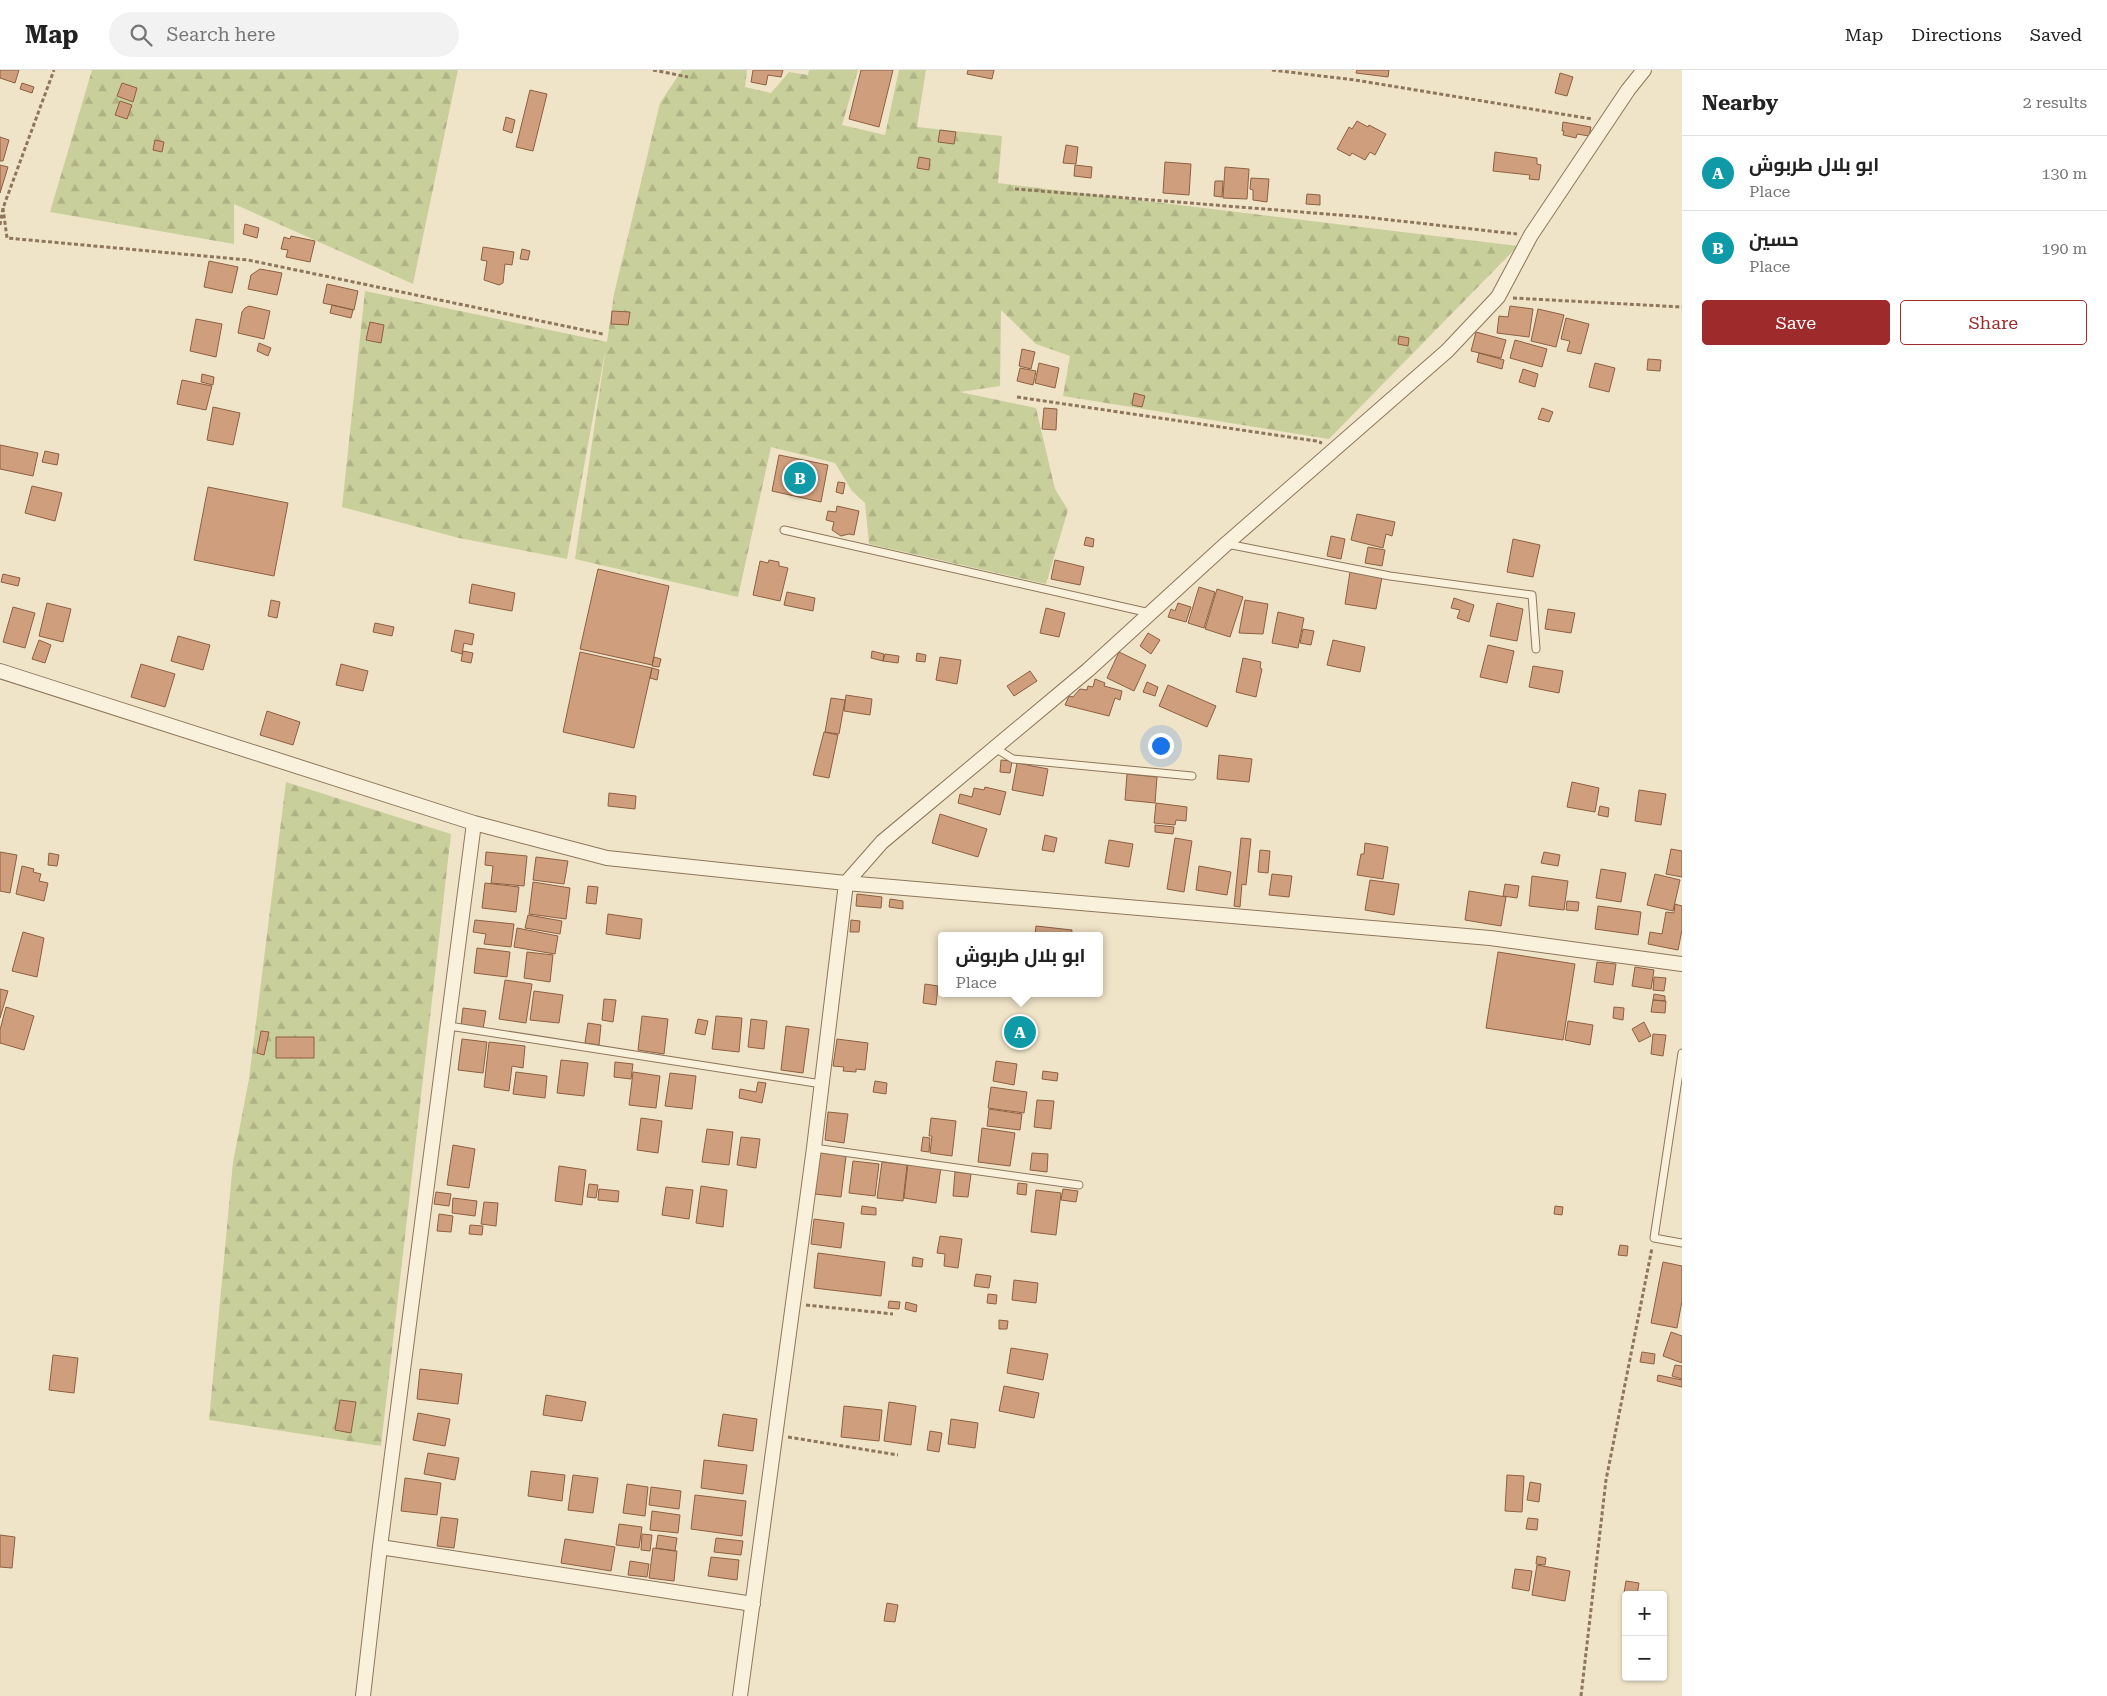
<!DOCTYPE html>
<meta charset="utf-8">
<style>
body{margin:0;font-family:"Roboto Serif",Cairo,serif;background:#f2f2f2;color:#222}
.controls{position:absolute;right:15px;bottom:15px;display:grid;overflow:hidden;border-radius:5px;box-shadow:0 1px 4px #0004}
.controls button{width:45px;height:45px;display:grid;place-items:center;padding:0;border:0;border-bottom:1px solid #e0e0e0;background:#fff;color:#222;font:25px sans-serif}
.you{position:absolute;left:1160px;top:675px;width:18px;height:18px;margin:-12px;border:4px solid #fff;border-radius:50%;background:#1a73e8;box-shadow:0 0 0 8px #1a73e833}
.badge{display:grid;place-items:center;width:32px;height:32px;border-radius:50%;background:#9e2a2b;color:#fff;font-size:16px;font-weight:700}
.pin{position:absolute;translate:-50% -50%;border:2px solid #fff;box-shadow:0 1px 5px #0006}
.popup{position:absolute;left:938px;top:862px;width:165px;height:65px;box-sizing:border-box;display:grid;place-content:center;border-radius:5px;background:#fff;filter:drop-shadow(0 1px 4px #0005);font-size:16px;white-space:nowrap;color:#767676}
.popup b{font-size:19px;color:#222}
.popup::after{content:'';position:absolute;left:50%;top:100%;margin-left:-10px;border:10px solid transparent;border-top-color:#fff}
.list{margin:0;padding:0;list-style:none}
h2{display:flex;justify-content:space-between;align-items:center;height:65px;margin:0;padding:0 20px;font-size:21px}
h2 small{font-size:16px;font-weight:400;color:#767676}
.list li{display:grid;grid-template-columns:32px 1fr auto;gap:15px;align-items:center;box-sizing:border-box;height:75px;padding:0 20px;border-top:1px solid #e0e0e0}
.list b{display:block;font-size:19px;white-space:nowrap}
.list p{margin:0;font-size:16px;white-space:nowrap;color:#767676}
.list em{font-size:16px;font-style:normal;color:#767676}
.actions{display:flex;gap:10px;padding:15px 20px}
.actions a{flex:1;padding:11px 0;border:1px solid #9e2a2b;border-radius:5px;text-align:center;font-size:18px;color:#9e2a2b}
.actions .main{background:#9e2a2b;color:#fff}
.icon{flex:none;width:28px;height:28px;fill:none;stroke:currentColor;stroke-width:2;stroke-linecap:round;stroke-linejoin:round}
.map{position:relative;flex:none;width:1682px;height:1626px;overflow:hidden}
header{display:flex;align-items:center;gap:30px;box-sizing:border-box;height:70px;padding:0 25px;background:#fff;border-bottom:1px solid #e0e0e0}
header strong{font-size:24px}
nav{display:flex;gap:28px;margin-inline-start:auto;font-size:18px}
.search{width:350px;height:45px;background:#f2f2f2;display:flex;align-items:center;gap:12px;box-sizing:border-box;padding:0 18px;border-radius:28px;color:#767676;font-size:19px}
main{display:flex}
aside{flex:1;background:#fff}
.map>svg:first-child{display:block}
</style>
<header>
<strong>Map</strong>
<div class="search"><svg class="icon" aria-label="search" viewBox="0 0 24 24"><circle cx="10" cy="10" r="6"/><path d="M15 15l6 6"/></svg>Search here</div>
<nav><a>Map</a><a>Directions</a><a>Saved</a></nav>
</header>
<main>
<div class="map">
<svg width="1682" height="1626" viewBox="0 0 1682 1626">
<defs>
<pattern id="forest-firs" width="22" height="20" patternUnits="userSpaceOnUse" patternTransform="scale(1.25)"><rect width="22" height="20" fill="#c9cf9b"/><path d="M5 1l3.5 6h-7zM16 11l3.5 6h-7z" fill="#aeb285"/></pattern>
</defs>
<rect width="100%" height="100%" fill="#f0e4c8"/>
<path fill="url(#forest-firs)" d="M92 0H458L413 214 234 134V174L50 142Z
M682 0H747L745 17 771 23 789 2 808 5 809 0H858L842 55 885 65 899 0H926L917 57 1002 66 998 113 1518 176 1329 369 1063 326 1070 286 1036 274 1001 240 1000 316 960 322 1036 338 1055 419 1068 440 1046 514 869 474 865 433 852 421 835 393 771 377 738 527 575 489 606 277 567 489 459 468 342 437 365 221 607 272 614 224 660 33Z
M286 712 451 764 381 1376 209 1350 233 1092 249 1009Z"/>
<path fill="#cf9f7d" stroke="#8d5f41" d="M0 0H19L15 13 0 8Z
M753 0H783L781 7 768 5 766 15 751 12Z
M861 0H893L879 57 849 49Z
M968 0H994L992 9 967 4Z
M1357 0H1389L1388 7 1356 3Z
M1560 3 1573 7 1567 26 1555 23Z
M22 13 34 17 32 23 20 19Z
M122 13 137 18 133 32 117 26Z
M530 20 547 24 533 81 516 77Z
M120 31 132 35 127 49 115 45Z
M506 47 515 50 512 63 503 60Z
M1357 51 1368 57 1369 55 1386 64 1375 85 1370 82 1365 90 1352 83 1350 86 1337 79 1349 57 1352 59Z
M1563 52 1591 57 1589 66 1577 64 1576 68 1563 65 1564 61H1562Z
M940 60 956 62 954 74 938 72Z
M0 67 9 70 3 91H0Z
M155 70 164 72 162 82 153 80Z
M1066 75 1078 77 1076 94 1063 93Z
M1495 82 1537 88V94L1541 95 1539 110 1529 109 1530 105 1493 101Z
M919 87 930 89 929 100 917 98Z
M1165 92 1191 94 1189 125 1163 123Z
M0 95 8 97 0 123Z
M1075 95 1092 97 1091 108 1074 106Z
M1225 97 1249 99 1247 129 1223 128Z
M1251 108 1269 109 1267 132 1253 130V120L1250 119Z
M1215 111H1223L1222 127 1214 126Z
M1307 124 1320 125V135L1306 134Z
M245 154 259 158 257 168 243 164Z
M291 166 315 171 310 192 286 187 288 180 281 179 284 167 290 169Z
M483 177 514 182 512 195 505 194 503 213 499 215 484 210 487 191 481 190Z
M522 179 530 181 528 190 520 189Z
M209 191 238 197 232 223 204 217Z
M260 199 282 203 277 225 248 219 251 205Z
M327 214 358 221 354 240 323 233Z
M332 235 353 240 351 248 330 243Z
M249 236 270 241 264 269 238 263 242 242 245 238Z
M1510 236 1533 239 1529 267 1497 263 1499 246 1508 247Z
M1538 239 1564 245 1556 277 1531 271Z
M612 241 630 242 628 255 611 254Z
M1566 248 1589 254 1581 284 1567 281 1570 271 1561 269Z
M196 249 222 254 216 287 190 281Z
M370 252 384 255 381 273 366 270Z
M1476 262 1506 270 1501 288 1471 281Z
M1399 266 1409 268 1408 276 1398 274Z
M1515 270 1547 279 1542 297 1510 288Z
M259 273 271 278 268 286 257 281Z
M1022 279 1035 282 1031 299 1019 296Z
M1479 283 1504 290 1502 299 1477 292Z
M1648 289 1661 290 1660 301 1647 300Z
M1039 293 1059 298 1055 318 1035 313Z
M1595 293 1615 298 1609 322 1589 317Z
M1020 298 1036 301 1033 315 1017 311Z
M1523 299 1538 304 1535 317 1519 312Z
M202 304 214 307 213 315 201 312Z
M182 310 212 316 206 340 177 334Z
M1134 323 1145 326 1142 337 1132 335Z
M213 337 240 343 233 375 207 370Z
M1044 338 1057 339 1056 360 1042 359Z
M1542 338 1553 342 1549 352 1538 349Z
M0 375 38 383 33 406 0 399Z
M45 381 59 384 57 395 42 392Z
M779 385 828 395 821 432 772 421Z
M838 412 845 413 843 424 836 422Z
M32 416 62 423 55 451 25 443Z
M208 417 288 433 274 506 194 490Z
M837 436 859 441 854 465 849 464 841 466 832 460 834 452 826 450 828 441 836 442Z
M1357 444 1395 452 1392 466 1386 464 1383 478 1351 470Z
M1331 466 1345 469 1341 489 1327 486Z
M1086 467 1094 469 1093 477 1084 475Z
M1513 469 1540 475 1533 507 1507 502Z
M1368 477 1385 480 1382 496 1365 493Z
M769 490 779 492V496L788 498 780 531 753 525 760 491 768 493Z
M1055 490 1084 497 1080 515 1051 509Z
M598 499 669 516 652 595 580 579Z
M1350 502 1382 507 1376 539 1345 534Z
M3 504 20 508 18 516 1 512Z
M472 514 515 523 512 541 469 533Z
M1199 517 1215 522 1204 558 1188 553Z
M1217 519 1243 527 1230 567 1205 559Z
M787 522 815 528 813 541 784 535Z
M1454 528 1474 535 1469 552 1457 548 1460 540 1451 538Z
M271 530 280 532 277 548 268 546Z
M1245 530 1268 534 1263 564 1239 563Z
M47 533 71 539 63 572 39 566Z
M1178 533 1191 537 1186 552 1168 547 1171 539 1175 541Z
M1497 533 1523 539 1517 571 1490 566Z
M13 537 35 543 25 578 3 572Z
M1046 538 1065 543 1059 567 1040 563Z
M1548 539 1575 543 1571 563 1545 559Z
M1278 542 1304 548 1298 578 1272 573Z
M375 553 394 557 392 566 373 562Z
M1303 559 1314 561 1311 575 1300 573Z
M455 560 474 564 472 575 464 573 462 584 451 581Z
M1148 563 1160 570 1151 584 1140 576Z
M178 566 210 575 203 600 171 591Z
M39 570 51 575 45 593 32 589Z
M1333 570 1365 577 1360 602 1327 595Z
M1488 575 1514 581 1507 613 1480 607Z
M463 581 473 583 471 593 461 591Z
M872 581 884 584 883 591 871 588Z
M580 582 652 598 634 678 563 662Z
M1119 582 1146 595 1134 621 1107 608Z
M917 583 926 585 925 592 916 591Z
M885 584 899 586 898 593 883 591Z
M654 587 661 589 659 597 652 596Z
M940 587 961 590 957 614 936 610Z
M1243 588 1261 592 1260 598 1262 599 1256 627 1236 622Z
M141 594 175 604 165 637 131 627Z
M341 594 368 601 363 621 336 615Z
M1533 596 1563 601 1559 623 1529 617Z
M652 598 659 600 657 610 650 608Z
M1030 601 1037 611 1014 626 1007 616Z
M1095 609 1105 613 1104 616 1122 621 1120 630 1115 628 1109 646 1065 635 1069 626 1073 627 1080 619 1087 620 1088 616 1093 617Z
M1147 612 1158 617 1155 626 1143 622Z
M1168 615 1216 636 1207 657 1159 636Z
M846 625 872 629 870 645 844 641Z
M831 628 845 630 839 664 825 662Z
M267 641 300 652 293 675 260 665Z
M824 662 838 665 829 708 813 705Z
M1219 685 1252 689 1249 712 1217 709Z
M1001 690 1012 691 1010 703 1000 702Z
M1017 693 1048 699 1043 726 1012 720Z
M1127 704 1157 707 1155 733 1125 730Z
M1572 712 1599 718 1595 742 1567 737Z
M985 717 1006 722 1000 745 958 733 960 724 972 727 974 718 984 720Z
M1639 720 1666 724 1661 755 1635 751Z
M609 723 636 726 635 739 608 736Z
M1156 733 1187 737 1186 751 1176 750 1175 755 1154 753Z
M1600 736 1609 738 1608 747 1598 745Z
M940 744 987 759 978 787 932 773Z
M1155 755 1174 757 1173 764 1155 762Z
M1045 765 1057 768 1054 782 1042 780Z
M1175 768 1192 771 1184 822 1167 819Z
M1241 768 1251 769 1246 815 1242 814 1240 837 1234 836Z
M1109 770 1133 774 1129 797 1105 793Z
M1365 773 1388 777 1383 809 1357 805 1361 784H1364Z
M1671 779 1682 781V807L1666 804Z
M1260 780 1270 781 1268 803 1258 802Z
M0 782 17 785 10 823 0 821Z
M486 782 527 786 524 816 491 813 493 796 485 795Z
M1544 782 1560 785 1558 796 1541 793Z
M49 783 59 785 57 796 48 795Z
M536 787 568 791 564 814 533 810Z
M22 796 34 799 33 802 41 804 39 811 48 813 44 831 16 824Z
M1199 796 1231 802 1227 825 1196 820Z
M1601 799 1626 803 1621 832 1596 828Z
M1272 804 1292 806 1289 827 1269 825Z
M1655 804 1680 810 1673 841 1647 835Z
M1532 806 1568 811 1564 840 1529 836Z
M1370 810 1399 814 1394 845 1365 840Z
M533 812 570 818 566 849 529 844Z
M485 813 519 817 516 842 482 838Z
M1505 814 1519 816 1517 828 1503 826Z
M588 816 598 817 596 834 586 833Z
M1469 821 1506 827 1501 856 1465 850Z
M857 824 882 827 881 838 856 836Z
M890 829 903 831V839L889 837Z
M1567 831 1579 832 1578 841 1566 840Z
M1675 834 1682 836V860L1678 880 1648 874 1650 862 1662 864 1666 842 1674 843Z
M1598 836 1641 842 1638 865 1595 859Z
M608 844 642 849 640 869 606 864Z
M528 845 562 851 560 864 525 858Z
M475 850 514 854 511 877 484 874 486 864 473 862Z
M851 850 860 851 859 862H850Z
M1036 856 1072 860 1071 866H1035Z
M517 858 558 866 555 884 514 877Z
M23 862 44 868 37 907 12 901Z
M477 878 510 882 507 907 474 903Z
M527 882 553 885 550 912 524 908Z
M1498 882 1575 894 1563 970 1486 958Z
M1597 892 1616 894 1613 915 1594 912Z
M1635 897 1654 900 1651 919 1632 916Z
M1654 907 1666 908 1664 921 1653 920Z
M505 910 532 914 526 953 499 949Z
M925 914 938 916 936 935 923 933Z
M0 919 8 921 0 948Z
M534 921 563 925 559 953 530 950Z
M1654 924 1665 926V931L1653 930Z
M604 929 616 930 613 952 602 950Z
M1653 930 1666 931 1665 943 1651 942Z
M6 937 34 946 24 980 0 973V960Z
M1614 937 1624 938 1623 950 1613 948Z
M463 938 486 941 483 959 461 956Z
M642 946 668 949 664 984 638 980Z
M716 946 742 948 739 982 712 979Z
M698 949 708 951 705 965 695 963Z
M751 949 767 951 764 979 748 977Z
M1568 951 1593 955 1590 975 1565 970Z
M1644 952 1651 966 1639 972 1632 959Z
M588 953 601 955 599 975 585 973Z
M786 956 809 959 803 1003 781 1000Z
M261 961 269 962 264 985 257 983Z
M1653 964 1666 965 1663 986 1651 984Z
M276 967H314V988H276Z
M462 969 487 972 483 1003 458 1000Z
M837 969 868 973 865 1000 856 999V1002L843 1001 844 997 833 996Z
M489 972 525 976 523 998 512 996 509 1021 484 1017Z
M561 990 588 993 584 1026 557 1023Z
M996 991 1017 994 1014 1015 993 1011Z
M615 992 633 994 631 1009 614 1007Z
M1043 1001 1058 1003 1057 1011 1042 1009Z
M516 1002 547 1006 545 1028 513 1024Z
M633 1002 660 1006 656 1038 629 1035Z
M670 1003 696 1006 692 1039 665 1036Z
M875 1011 887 1013 886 1024 873 1022Z
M758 1012 766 1013 762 1033 739 1028 740 1019 756 1022Z
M991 1017 1027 1022 1024 1043 988 1038Z
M1037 1030 1054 1031 1051 1059 1034 1057Z
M989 1039 1022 1044 1020 1060 987 1056Z
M828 1042 848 1044 844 1073 825 1070Z
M641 1048 662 1051 658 1083 637 1080Z
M931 1048 956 1051 952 1086 930 1083 932 1066H929Z
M982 1058 1015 1063 1010 1096 978 1092Z
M707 1059 733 1062 729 1095 702 1092Z
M741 1067 760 1069 756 1098 737 1095Z
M923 1067 930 1068 929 1082 921 1081Z
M453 1075 475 1079 469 1118 447 1115Z
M820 1083 846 1086 841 1127 815 1124Z
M1032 1083 1048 1084 1047 1102 1030 1100Z
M853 1091 879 1094 875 1126 849 1123Z
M882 1092 907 1095 903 1131 877 1128Z
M908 1093 941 1097 936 1133 904 1128Z
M559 1096 586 1100 582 1135 555 1131Z
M955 1102 971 1104 968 1127 953 1126Z
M1018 1113 1027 1114 1026 1125 1017 1124Z
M589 1114 598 1115 596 1128 587 1127Z
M701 1116 727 1120 723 1157 696 1153Z
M666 1117 693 1120 689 1149 662 1145Z
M599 1119 619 1121 618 1132 598 1130Z
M1063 1119 1078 1121 1076 1132 1061 1130Z
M1036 1120 1061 1123 1056 1165 1031 1162Z
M436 1122 451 1124 449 1136 434 1134Z
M453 1128 477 1131 475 1146 452 1143Z
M484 1132 498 1133 496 1156 481 1154Z
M862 1136 876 1138V1145L861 1144Z
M1555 1136 1563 1137 1562 1145 1554 1144Z
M439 1144 453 1146 451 1162 437 1161Z
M814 1149 844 1153 841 1178 811 1174Z
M470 1155 483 1156 482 1165 469 1164Z
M940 1166 962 1169 958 1198 944 1196 945 1184 937 1183Z
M1620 1175 1628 1176 1627 1186 1618 1185Z
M818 1183 885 1192 881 1226 814 1218Z
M913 1187 923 1189 922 1197 912 1196Z
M1663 1192 1682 1196V1231L1677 1258 1651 1253Z
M976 1204 991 1206 989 1218 974 1216Z
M1014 1210 1038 1213 1036 1233 1012 1230Z
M988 1224 997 1225 996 1234 987 1233Z
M889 1231 900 1232 899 1239 888 1238Z
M906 1232 917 1235 916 1242 905 1239Z
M999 1250 1008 1251 1007 1259H999Z
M1671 1262 1682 1266V1293L1663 1286Z
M1011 1278 1048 1284 1043 1310 1007 1303Z
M1642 1282 1655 1284 1654 1294 1640 1292Z
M53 1285 78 1288 74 1323 49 1320Z
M1675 1295 1682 1296V1309L1672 1306Z
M420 1299 462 1304 458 1334 417 1329Z
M1658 1305 1682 1310V1317L1657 1311Z
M1004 1316 1039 1323 1034 1348 999 1341Z
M546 1325 586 1332 582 1351 543 1345Z
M340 1330 356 1332 351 1363 335 1360Z
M889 1332 916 1336 911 1375 884 1371Z
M844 1336 882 1340 879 1371 841 1367Z
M418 1343 450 1349 445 1376 413 1370Z
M723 1344 757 1349 753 1381 718 1376Z
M951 1349 978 1353 975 1378 948 1374Z
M930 1361 942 1363 939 1382 927 1380Z
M428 1383 459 1388 455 1410 424 1404Z
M704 1390 747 1395 743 1424 701 1418Z
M531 1401 565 1405 562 1431 528 1426Z
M573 1405 598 1408 593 1443 568 1440Z
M1507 1405 1524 1406 1522 1442 1505 1441Z
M405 1408 441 1413 437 1445 401 1441Z
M1530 1412 1541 1414 1539 1432 1527 1430Z
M627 1414 648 1417 645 1446 623 1443Z
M651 1417 681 1421 679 1439 649 1435Z
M695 1425 746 1431 742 1466 691 1459Z
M652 1441 680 1445 678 1463 650 1460Z
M441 1447 458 1449 454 1478 437 1476Z
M1528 1448 1538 1449 1537 1460 1526 1459Z
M619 1454 642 1457 639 1478 616 1475Z
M642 1464 652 1465 650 1481 641 1480Z
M0 1465 15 1467 12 1498 0 1497Z
M658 1465 677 1468 675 1481 656 1478Z
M716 1468 743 1471 741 1485 714 1482Z
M565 1469 615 1477 611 1501 561 1493Z
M653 1478 677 1481 674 1511 649 1508Z
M1537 1486 1546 1488 1545 1495 1536 1494Z
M711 1487 739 1490 737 1510 708 1506Z
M630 1491 649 1494 647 1507 628 1505Z
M1537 1495 1570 1501 1565 1531 1532 1525Z
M1515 1499 1532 1501 1529 1521 1512 1518Z
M1626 1511 1639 1513 1637 1525 1624 1523Z
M887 1533 898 1535 895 1552 884 1551Z"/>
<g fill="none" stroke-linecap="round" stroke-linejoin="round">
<g stroke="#8d765c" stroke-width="9">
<path id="lane" d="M784 460 1150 543
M1227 474 1390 506 1532 525 1536 579
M995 678 1013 689 1192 706
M449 956 822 1014
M1682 983 1654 1168 1682 1173
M814 1078 1079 1115"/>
</g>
<g stroke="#8d765c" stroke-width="16">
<path id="street" d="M0 601 474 753 607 788 846 813 1490 868 1682 894
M380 1477 753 1534
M363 1626 380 1477 474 753
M740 1626 814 1078 846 813 882 772 1088 600 1226 474 1447 281 1498 227 1531 165 1628 20 1644 0"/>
</g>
<path stroke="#8d765c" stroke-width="3" stroke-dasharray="4 2.5" stroke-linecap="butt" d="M653 0 688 7
M1272 0 1355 10 1592 49
M1015 119 1364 147 1517 164
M3 138 7 168 248 190 603 264
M0 155 3 138 54 0
M1513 228 1682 237
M1017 327 1316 371 1322 373
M806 1235 893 1244
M788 1367 898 1385
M1581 1626 1606 1410 1652 1178"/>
<use href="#lane" stroke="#faf1dc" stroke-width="7"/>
<use href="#street" stroke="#faf1dc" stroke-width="14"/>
</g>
</svg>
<div class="controls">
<button>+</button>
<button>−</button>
</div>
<div class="you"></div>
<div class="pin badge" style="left:1020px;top:962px;background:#0f9aa8">A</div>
<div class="popup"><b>ابو بلال طربوش</b>Place</div>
<div class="pin badge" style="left:800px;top:408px;background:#0f9aa8">B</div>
</div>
<aside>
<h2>Nearby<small>2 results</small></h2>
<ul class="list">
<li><span class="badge" style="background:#0f9aa8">A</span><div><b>ابو بلال طربوش</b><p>Place</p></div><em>130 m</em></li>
<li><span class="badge" style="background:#0f9aa8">B</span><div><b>حسين</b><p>Place</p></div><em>190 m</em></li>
</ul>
<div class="actions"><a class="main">Save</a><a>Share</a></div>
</aside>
</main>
